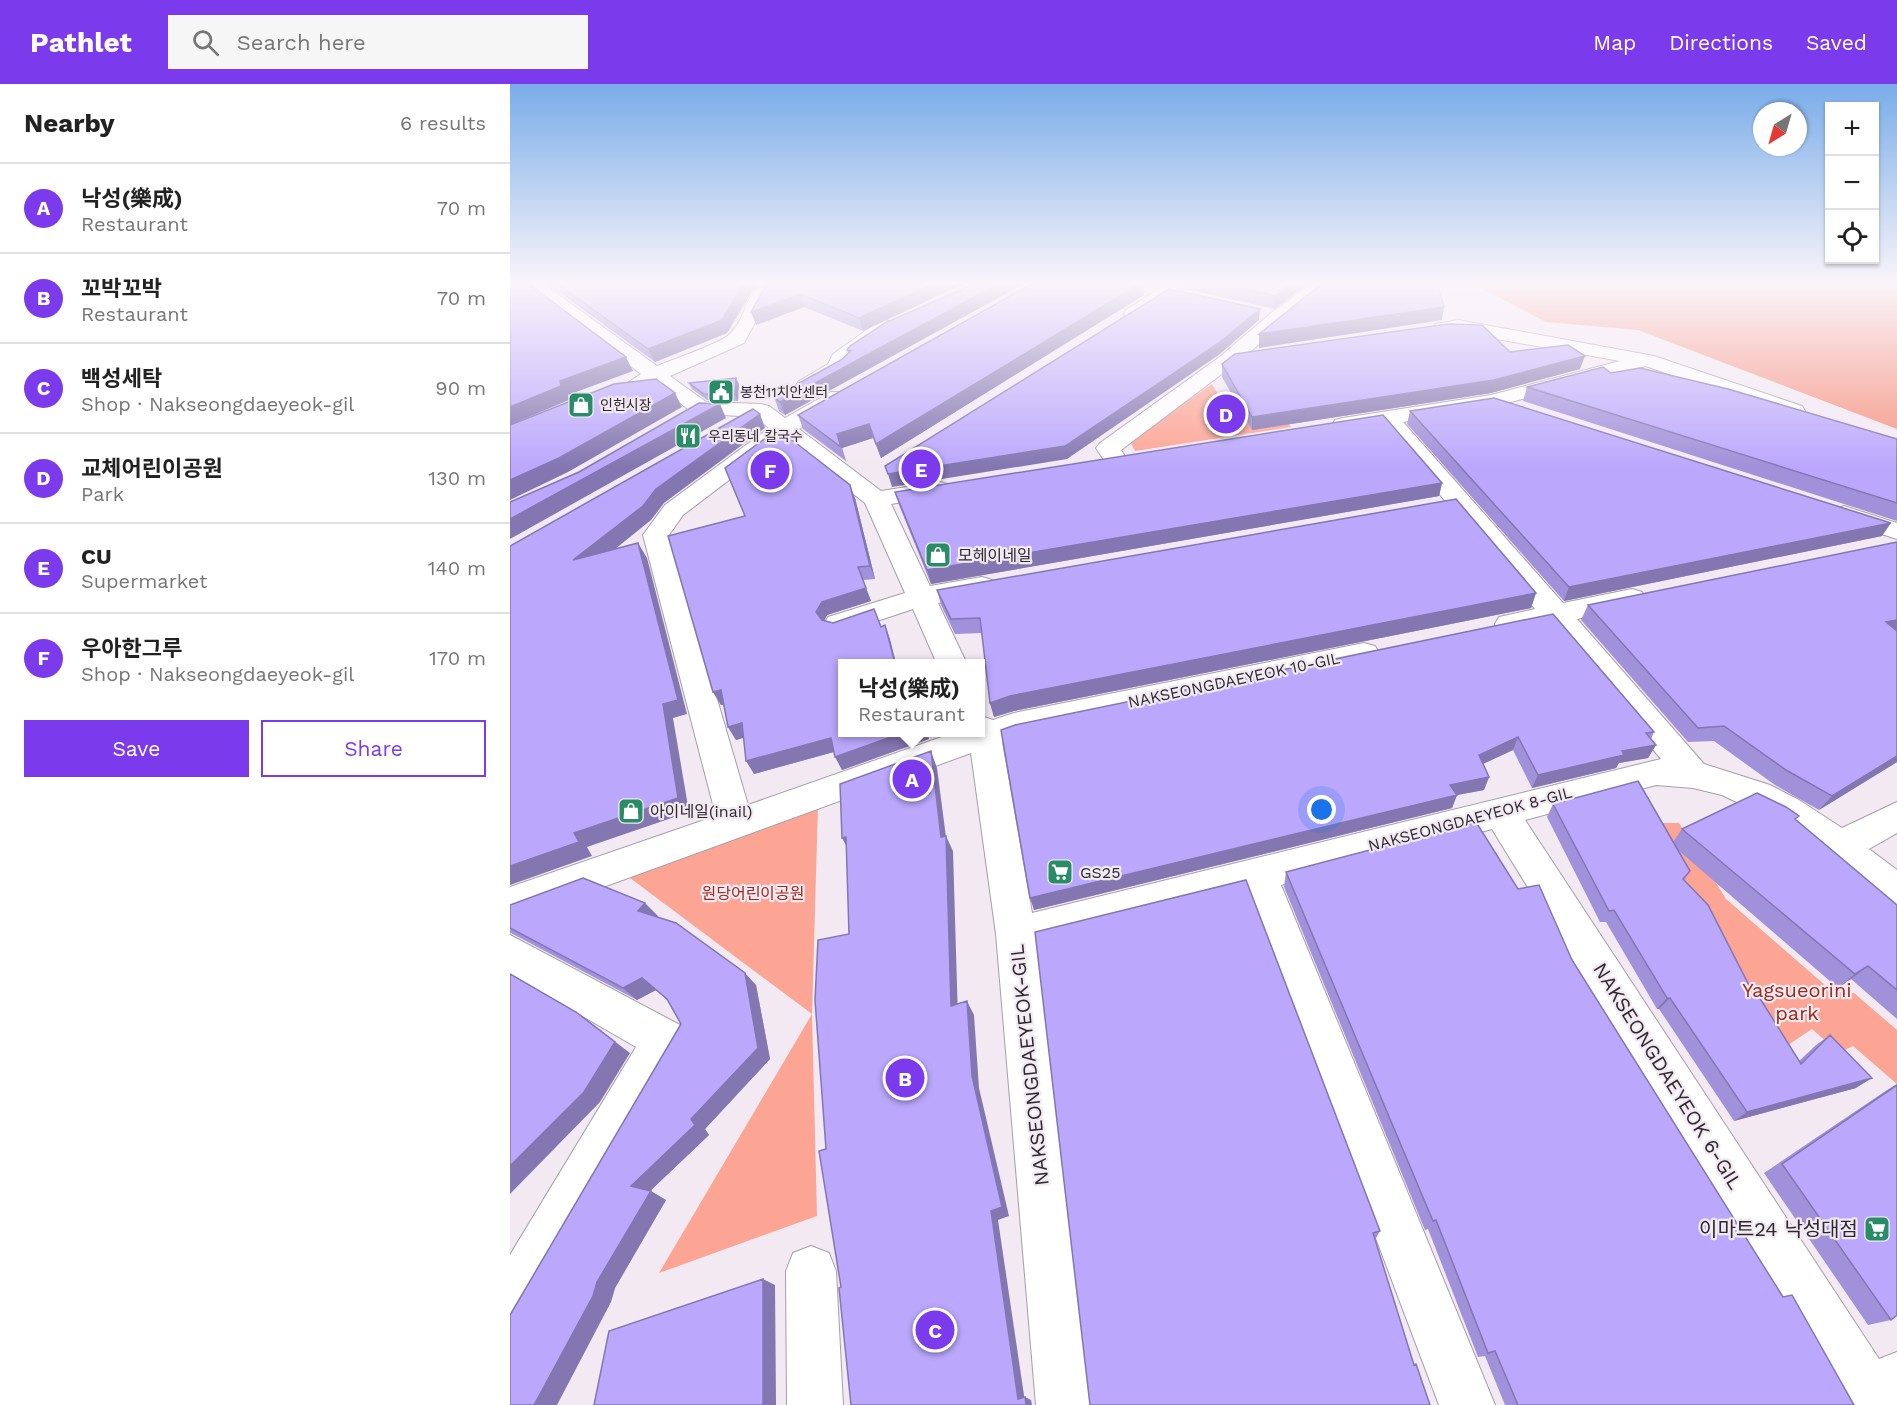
<!DOCTYPE html>
<meta charset="utf-8">
<style>
body{margin:0;font-family:"Work Sans","Noto Sans KR",sans-serif;background:#f6f6f6;color:#222}
.controls{position:absolute;right:18px;top:18px;display:grid;overflow:hidden;border-radius:0px;box-shadow:0 2px 4px #0004}
.controls button{width:54px;height:54px;display:grid;place-items:center;padding:0;border:0;border-bottom:2px solid #e0e0e0;background:#fff;color:#222;font:30px sans-serif}
.compass{position:absolute;left:1243px;top:18px;width:54px;height:54px;border-radius:50%;background:#fff;box-shadow:0 2px 4px #0004;rotate:217deg}
.you{position:absolute;left:812px;top:726px;width:21px;height:21px;margin:-15px;border:4px solid #fff;border-radius:50%;background:#1a73e8;box-shadow:0 0 0 9px #1a73e833}
.badge{display:grid;place-items:center;width:39px;height:39px;border-radius:50%;background:#7c3aed;color:#fff;font-size:20px;font-weight:700}
.pin{position:absolute;translate:-50% -50%;border:3px solid #fff;box-shadow:0 2px 6px #0006}
.popup{position:absolute;left:328px;top:575px;width:147px;height:78px;box-sizing:border-box;display:grid;place-content:center;border-radius:0px;background:#fff;filter:drop-shadow(0 2px 4px #0005);font-size:20px;white-space:nowrap;color:#767676}
.popup b{font-size:22px;color:#222}
.popup::after{content:'';position:absolute;left:50%;top:100%;margin-left:-12px;border:12px solid transparent;border-top-color:#fff}
.list{margin:0;padding:0;list-style:none}
h2{display:flex;justify-content:space-between;align-items:center;height:78px;margin:0;padding:0 24px;font-size:26px}
h2 small{font-size:20px;font-weight:400;color:#767676}
.list li{display:grid;grid-template-columns:39px 1fr auto;gap:18px;align-items:center;box-sizing:border-box;height:90px;padding:0 24px;border-top:2px solid #e0e0e0}
.list b{display:block;font-size:22px;white-space:nowrap}
.list p{margin:0;font-size:20px;white-space:nowrap;color:#767676}
.list em{font-size:20px;font-style:normal;color:#767676}
.actions{display:flex;gap:12px;padding:18px 24px}
.actions a{flex:1;padding:14px 0;border:2px solid #7c3aed;border-radius:0px;text-align:center;font-size:21px;color:#7c3aed}
.actions .main{background:#7c3aed;color:#fff}
.icon{flex:none;width:33px;height:33px;fill:none;stroke:currentColor;stroke-width:2;stroke-linecap:round;stroke-linejoin:round}
.map{position:relative;flex:none;width:1387px;height:1321px;overflow:hidden}
header{display:flex;align-items:center;gap:36px;box-sizing:border-box;height:84px;padding:0 30px;background:#7c3aed;color:#fff}
header strong{font-size:28px}
nav{display:flex;gap:33px;margin-inline-start:auto;font-size:21px}
.search{width:420px;height:54px;background:#f6f6f6;display:flex;align-items:center;gap:15px;box-sizing:border-box;padding:0 21px;border-radius:0px;color:#767676;font-size:22px}
main{display:flex}
aside{flex:1;background:#fff}
.map>svg:first-child{display:block}
</style>
<header>
<strong>Pathlet</strong>
<div class="search"><svg class="icon" aria-label="search" viewBox="0 0 24 24"><circle cx="10" cy="10" r="6"/><path d="M15 15l6 6"/></svg>Search here</div>
<nav><a>Map</a><a>Directions</a><a>Saved</a></nav>
</header>
<main>
<aside>
<h2>Nearby<small>6 results</small></h2>
<ul class="list">
<li><span class="badge">A</span><div><b>낙성(樂成)</b><p>Restaurant</p></div><em>70 m</em></li>
<li><span class="badge">B</span><div><b>꼬박꼬박</b><p>Restaurant</p></div><em>70 m</em></li>
<li><span class="badge">C</span><div><b>백성세탁</b><p>Shop · Nakseongdaeyeok-gil</p></div><em>90 m</em></li>
<li><span class="badge">D</span><div><b>교체어린이공원</b><p>Park</p></div><em>130 m</em></li>
<li><span class="badge">E</span><div><b>CU</b><p>Supermarket</p></div><em>140 m</em></li>
<li><span class="badge">F</span><div><b>우아한그루</b><p>Shop · Nakseongdaeyeok-gil</p></div><em>170 m</em></li>
</ul>
<div class="actions"><a class="main">Save</a><a>Share</a></div>
</aside>
<div class="map">
<svg width="1387" height="1321" viewBox="0 0 1387 1321">
<rect width="100%" height="100%" fill="#f3e9f3"/>
<path fill="#fca594" d="M702 300 712 317 759 310 781 343 625 367 620 357Z
M308 722 302 930 307 1132 149 1189 302 930 112 788Z
M1145 739H1169L1216 815 1323 908 1344 909 1387 946V1000L1343 962 1329 969 1302 945 1278 961 1187 824Z"/>
<path fill="#f69583" d="M959 198H1387V345L1128 246 1036 238Z"/>
<g fill="none" stroke-linecap="round" stroke-linejoin="round">
<g stroke="#a79ea7" stroke-width="2">
<path id="minor" d="M10 198H31L147 282C162 276 211 259 220 250 244 226 229 198 276 198L258 214 234 259 160 292 196 318 251 320 259 322 275 334 321 308H337L340 313 337 318 289 345 371 407 429 398 438 400 441 405 438 410 381 420 420 502 472 493 482 496 486 502 482 508 428 519 457 580H427L403 525 328 550 318 547 314 540 318 533 395 509 355 419 273 355 173 431 159 451 238 721 446 648H471V632L483 636 504 629 854 559 865 562 869 569 865 576 854 579 508 652 492 658 522 829 1151 675 1039 541 999 550 989 547 985 540 989 533 1025 525 872 341 833 348 825 346 822 341 825 336 833 334 981 311 1110 277 948 248H926L923 244 926 240 948 236 1144 272 1292 322 1295 327 1292 332H1276L1136 282 982 323 893 338 1053 519 1122 505 1132 508 1136 514 1132 520 1067 535 1194 680 1260 701 1289 716 1332 744 1387 718V749L1359 765 1387 786V824L1374 820 1318 775 1264 736 1212 711 1183 704 1146 701 1015 736 1369 1275 1387 1268V1321H1336L982 745 771 801 985 1321H929L736 810 527 862 582 1321H526L486 850 461 669 0 837V803L206 732 133 451 155 421 259 344 245 333 183 329 144 299 129 304 122 302 119 298 131 290Z
M660 198H681L630 234H616L614 230 616 226Z
M804 198H825L725 280 611 366 618 377 614 382H598L586 364 590 359 711 272 761 229Z
M375 236 382 238 384 242 382 246 339 277 334 287 303 305H289L286 301 289 297 318 280 323 270 368 238Z
M1334 422 1387 439V455L1325 435 1321 430 1325 425Z
M0 851 170 941 176 956 18 1237 0 1245V1171L126 963 0 890Z
M301 1162 319 1169 326 1187 333 1321H277L276 1187 283 1169Z"/>
</g>
<use href="#minor" fill="#fff" fill-rule="evenodd"/>
</g>
<path fill="#a190da" d="M35 198H253L243 206 217 249 145 278Z
M260 198H457L353 247 294 223 246 241Z
M469 198H517L275 331 269 327 264 313 331 276 338 270 337 266Z
M633 198 634 211 371 374 363 354 332 364 336 377 293 345 288 331Z
M676 198H800L764 225 676 205Z
M1000 268 1070 285 981 309 742 346 712 293V280Z
M1101 289 1387 355V437L1013 317 1017 303Z
M179 299 229 300 228 317 197 316 182 305Z
M900 327 1372 452 1054 517 897 340Z
M932 399 929 412 421 500 389 421 385 408Z
M345 414 365 495 353 496 361 517 317 531 314 537 323 539 371 543 380 555 333 579 419 655 332 686 324 668 244 690 233 654 226 656 218 643 214 621H211L203 608Z
M1387 458V678L1309 726 1265 701 1204 657 1178 658 1071 536 1078 521Z
M427 506 1026 509 1021 524 504 627 484 633 480 619 472 549 445 550 431 521Z
M491 646 1144 648 1141 655 1146 661 1138 674 1109 679 1106 684 1022 704 1003 666 973 680 979 693 974 706 947 711 942 724 524 826Z
M1043 720 1163 758 1172 745 1286 736 1387 821V935L1341 895 1328 904 1168 766 1180 787 1174 796 1243 909 1289 977 1306 961 1320 951 1346 1004 1224 1037 1149 925H1147L1096 838H1090L1037 733Z
M776 788 1008 805 1062 876 1273 1213 1344 1321H995L975 1272 968 1273 918 1145 915 1146 774 803Z
M0 821 148 832 147 833 246 901 260 975 195 1045 199 1051 140 1107 156 1116 105 1204 101 1218 171 940 157 916 146 906 127 916 1 849 0 850Z
M525 848 870 1147 865 1156 904 1281Z
M1387 1000V1231L1381 1236 1358 1241 1254 1089 1377 1006Z"/>
<path fill="#8376b1" d="M235 198H253L243 206 217 249 145 278 138 265Z
M428 198H457L353 247 349 234Z
M492 198H517L275 331 270 318Z
M633 198 634 211 371 374 366 360Z
M784 198H800L764 225 765 212Z
M290 210 294 223 246 241 241 228Z
M934 223 932 236 749 264V250Z
M750 225 749 236 710 270 557 375 382 403 378 390Z
M1075 272 1070 285 981 309 742 346V333Z
M116 273 123 287 58 311 59 316 0 341V323L50 297Z
M226 294 229 300 228 317 225 311Z
M165 309 172 323 58 388 0 416V396Z
M210 320 216 334 0 455V435Z
M250 330 255 344 154 419 141 436 73 491 63 476 146 405Z
M359 340 363 354 332 364 336 377 327 350Z
M932 399 929 412 421 500 417 486Z
M340 401 345 414 365 495 360 482Z
M1381 439 1372 452 1054 517 1059 503Z
M128 459 137 474 177 630 163 634 179 728 77 763 82 772 0 801V782L64 749Z
M356 504 361 517 317 531 312 541 306 528 312 518Z
M1026 509 1021 524 504 627 484 633 480 619 500 612Z
M1387 536V548L1376 538Z
M375 541 380 555 386 579H385Z
M211 606 219 619 211 621 203 608Z
M232 639 239 652 226 656 218 643Z
M395 648H417L419 655 332 686 325 673Z
M1008 653 1003 666 964 684 969 671Z
M321 654 327 667 244 690 236 677Z
M1146 661 1138 674 1109 679 1106 684 1022 704 1028 691 1112 667Z
M421 667 427 684 437 761 436 752 443 767 448 935 441 922 431 753Z
M1387 672V678L1309 726 1322 712Z
M979 693 974 706 947 711 942 724 524 826 520 814 940 701Z
M336 753 341 770 332 754Z
M135 819 148 832 141 840 128 827Z
M1358 882 1341 895 1328 904 1345 890Z
M235 889 246 901 260 975 195 1045 199 1051 137 1110 121 1102 181 1035Z
M132 894 146 906 127 916 113 904Z
M1157 914H1160L1149 925H1147Z
M457 917 464 931 469 1004 499 1132 488 1136 515 1318 508 1315 462 992Z
M66 928 120 969 90 1018 0 1110V1082Z
M1362 994 1346 1004 1224 1037 1237 1028Z
M141 1107 156 1116 105 1204 101 1218 47 1321H24L87 1198Z
M253 1195 265 1201 266 1321H253Z
M515 1313 521 1316 522 1321H516Z"/>
<path fill="#bba8fd" stroke="#8376b1" stroke-width="1.5" d="M0 198H16L116 273 50 297 51 302 0 323Z
M45 198H235L212 236 138 265Z
M260 198H428L349 234 290 210 241 228 255 203Z
M469 198H492L270 318 264 313 331 276 341 267 337 266 340 262 375 239Z
M525 198H633L366 360 359 340 327 350 331 363 288 331Z
M702 198H784L765 212Z
M814 198H927L934 223 749 250Z
M659 205 750 225 710 258 555 362 378 390 375 382Z
M938 240 972 241 1000 268 1058 261 1075 272 984 296 742 333 712 280 725 270Z
M1093 283 1101 289 1130 284 1218 305 1387 355V419L1017 303Z
M226 294 225 311 194 310 179 299Z
M146 295 165 309 49 374 0 396V341L104 300Z
M984 314 1381 439 1059 503 900 327Z
M189 319 210 320 0 435V418L69 388Z
M243 325 250 330 146 405 133 422 63 476 128 459 168 616 153 620 168 714 64 749 69 758 0 782V462Z
M873 331 932 399 417 486 385 408Z
M268 345 340 401 360 482 348 483 356 504 312 518 306 528 312 536 323 539 364 525 371 543 375 541 385 579H333V648H395L325 673 321 654 236 677 232 639 218 643 211 606 203 608 158 452 235 432 215 384Z
M946 415 1026 509 500 612 480 619 470 534 441 535 427 506Z
M1387 458V536L1376 538 1387 547V672L1322 712 1276 686 1214 642 1188 644 1078 521Z
M1043 530 1144 648 1136 649 1146 661 1112 667 1114 671 1028 691 1008 653 969 671 979 693 940 701 947 711 520 814 491 646 505 641Z
M421 667 431 753 436 752 441 922 457 917 462 992 492 1123 481 1127 508 1315 515 1313 516 1321H341L329 1204 331 1203 309 1067 316 1065 305 916 308 856 339 850 336 753 332 754 330 700Z
M1128 697 1180 787 1173 795 1198 821 1243 909 1246 908 1291 980 1320 951 1362 994 1237 1028 1160 914H1157L1104 826 1099 827 1043 720Z
M1247 709 1276 723 1289 732 1285 735 1387 821V906L1358 882 1345 890 1172 745Z
M966 738 1008 805 1029 801 1062 876 1273 1213 1282 1211 1344 1321H1008L985 1267 978 1269 926 1136 923 1137 776 788Z
M73 794 135 819 128 827 166 839 235 889 248 964 181 1035 185 1041 121 1102 141 1107 87 1198 83 1212 24 1321H0V1231L171 940 157 915 132 894 113 904 0 844V821Z
M736 796 870 1147 863 1149 904 1281 906 1280 920 1321H580L525 848Z
M0 890 66 928 105 958 74 1008 0 1082Z
M1387 1001V1231L1381 1236 1272 1080Z
M253 1195V1321H84L99 1247Z"/>
<linearGradient id="sky" x2="0" y2="1"><stop stop-color="#79ace9"/><stop offset="0.52" stop-color="#faf5fa"/><stop offset="1" stop-color="#faf5fa" stop-opacity="0"/></linearGradient>
<rect width="1387" height="383" fill="url(#sky)"/>
<defs>
<g id="civic-square" transform="scale(1.35)"><rect x="-9" y="-9" width="18" height="18" rx="4" fill="#288c66" stroke="#f3e9f3"/><path d="M-.6-6.5H3V-4.5H.6V-3L4-1V1h2V6H-6V1h2V-1L-.6-3ZM-1.2 2.5V6h2.4V2.5Z" fill="#fff"/></g>
<g id="shop-square" transform="scale(1.35)"><rect x="-9" y="-9" width="18" height="18" rx="4" fill="#288c66" stroke="#f3e9f3"/><path d="M-5-2.5h2.3a2.7 3.5 0 0 1 5.4 0H5L5.5 6h-11ZM-1.5-2.5h3a1.5 2.3 0 0 0-3 0Z" fill="#fff"/></g>
<g id="restaurant-square" transform="scale(1.35)"><rect x="-9" y="-9" width="18" height="18" rx="4" fill="#288c66" stroke="#f3e9f3"/><path d="M-5-6h1v4h1v-4h1v4h1v-4h1v5L-1.5 .5V6h-2V.5L-5-1ZM5-6V6H3V1.5H1.5Q1.5-4 5-6Z" fill="#fff"/></g>
<g id="supermarket-square" transform="scale(1.35)"><rect x="-9" y="-9" width="18" height="18" rx="4" fill="#288c66" stroke="#f3e9f3"/><path d="M-6-5.5h2.5l.6 2H6L4.5 2H-2.5L-4.4-4H-6ZM-1.5 3.2a1.3 1.3 0 1 0 .1 0ZM3 3.2a1.3 1.3 0 1 0 .1 0Z" fill="#fff"/></g>
</defs>
<g fill-rule="evenodd">
<use href="#civic-square" x="211" y="308"/>
<use href="#shop-square" x="71" y="321"/>
<use href="#restaurant-square" x="178" y="352"/>
<use href="#shop-square" x="428" y="471"/>
<use href="#shop-square" x="121" y="727"/>
<use href="#supermarket-square" x="550" y="788"/>
<use href="#supermarket-square" x="1367" y="1145"/>
</g>
<g text-anchor="middle" dominant-baseline="central" stroke-width="4.5" stroke-linejoin="round" paint-order="stroke">
<g font-size="14" fill="#2c282c" stroke="#f3e9f3" text-anchor="start">
<text x="230" y="308">봉천11치안센터</text>
<text x="90" y="321">인헌시장</text>
<text x="198" y="352">우리동네 칼국수</text>
</g>
<g font-size="16" fill="#2c282c" stroke="#f3e9f3" text-anchor="start">
<text x="448" y="471">모헤이네일</text>
<text x="140" y="727">아이네일(inail)</text>
<text x="570" y="788">GS25</text>
</g>
<g font-size="16" fill="#2c282c" stroke="#f3e9f3">
<text transform="translate(724 596) rotate(-12)">NAKSEONGDAEYEOK 10-GIL</text>
<text transform="translate(960 735) rotate(-15)">NAKSEONGDAEYEOK 8-GIL</text>
</g>
<g font-size="16" fill="#9a2a1a" stroke="#f3e9f3">
<text x="243" y="809">원당어린이공원</text>
</g>
<g font-size="20" fill="#9a2a1a" stroke="#f3e9f3">
<text x="1287" y="906">Yagsueorini<tspan x="1287" dy="23">park</tspan></text>
</g>
<g font-size="20" fill="#2c282c" stroke="#f3e9f3">
<text transform="translate(519 981) rotate(-96)">NAKSEONGDAEYEOK-GIL</text>
<text transform="translate(1158 992) rotate(58)">NAKSEONGDAEYEOK 6-GIL</text>
</g>
<g font-size="20" fill="#2c282c" stroke="#f3e9f3" text-anchor="end">
<text x="1348" y="1145">이마트24 낙성대점</text>
</g>
</g>
</svg>
<div class="controls">
<button>+</button>
<button>−</button>
<button><svg class="icon" aria-label="locate" viewBox="0 0 24 24"><circle cx="12" cy="12" r="6"/><path d="M12 2v4M12 18v4M2 12h4M18 12h4"/></svg></button>
</div>
<svg class="compass" viewBox="-18 -18 36 36"><path d="M0-13l5 13h-10z" fill="#e53935"/><path d="M0 13l5-13h-10z" fill="#767676"/></svg>
<div class="you"></div>
<div class="pin badge" style="left:402px;top:695px">A</div>
<div class="popup"><b>낙성(樂成)</b>Restaurant</div>
<div class="pin badge" style="left:395px;top:994px">B</div>
<div class="pin badge" style="left:425px;top:1246px">C</div>
<div class="pin badge" style="left:716px;top:330px">D</div>
<div class="pin badge" style="left:411px;top:385px">E</div>
<div class="pin badge" style="left:260px;top:386px">F</div>
</div>
</main>
